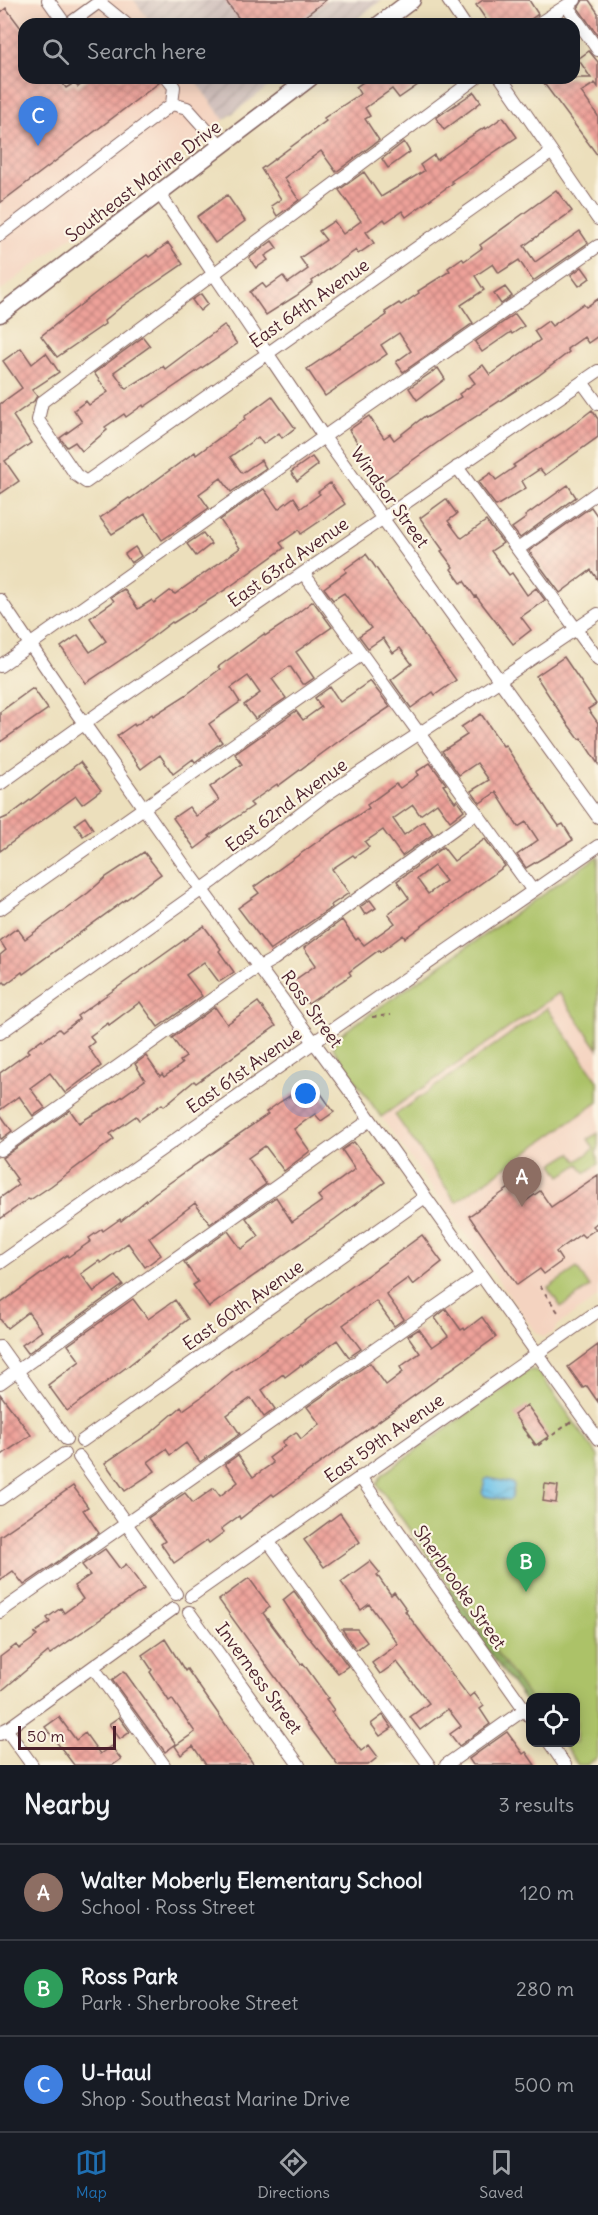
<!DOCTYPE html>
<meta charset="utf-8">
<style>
body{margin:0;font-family:Delius,sans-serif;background:#242831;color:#f1f3f6}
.controls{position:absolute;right:18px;bottom:18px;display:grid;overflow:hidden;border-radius:12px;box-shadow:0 3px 15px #0003}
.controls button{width:54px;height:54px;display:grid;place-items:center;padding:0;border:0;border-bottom:2px solid #363941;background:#171b24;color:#f1f3f6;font:30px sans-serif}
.scale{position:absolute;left:18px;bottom:15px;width:98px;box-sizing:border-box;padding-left:6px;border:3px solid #4a1f2b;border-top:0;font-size:16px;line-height:21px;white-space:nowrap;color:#4a1f2b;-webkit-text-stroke:4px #fcf5e5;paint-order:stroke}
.you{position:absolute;left:306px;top:1094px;width:21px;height:21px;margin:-15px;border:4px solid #fff;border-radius:50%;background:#1a73e8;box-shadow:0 0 0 9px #1a73e833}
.badge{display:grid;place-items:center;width:39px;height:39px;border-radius:50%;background:#1f6fb2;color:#fff;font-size:20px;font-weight:700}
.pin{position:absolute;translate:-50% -50px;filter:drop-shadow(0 2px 3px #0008)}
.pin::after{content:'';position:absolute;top:32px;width:21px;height:18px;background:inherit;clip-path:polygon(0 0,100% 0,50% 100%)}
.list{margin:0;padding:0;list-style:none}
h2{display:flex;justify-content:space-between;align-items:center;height:78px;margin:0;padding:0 24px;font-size:26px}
h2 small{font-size:20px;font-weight:400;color:#9ea1a6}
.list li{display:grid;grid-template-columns:39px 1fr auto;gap:18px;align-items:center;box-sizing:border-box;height:96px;padding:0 24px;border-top:2px solid #363941}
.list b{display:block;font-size:22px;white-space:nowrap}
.list p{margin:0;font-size:20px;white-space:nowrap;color:#9ea1a6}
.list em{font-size:20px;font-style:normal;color:#9ea1a6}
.icon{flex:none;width:33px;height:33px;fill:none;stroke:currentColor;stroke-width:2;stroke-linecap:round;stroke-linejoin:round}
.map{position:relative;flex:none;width:598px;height:1765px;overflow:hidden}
.search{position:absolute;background:#171b24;box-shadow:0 3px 15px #0003;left:18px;right:18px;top:18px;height:66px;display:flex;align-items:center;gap:15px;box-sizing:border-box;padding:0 21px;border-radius:18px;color:#9ea1a6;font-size:22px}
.sheet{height:366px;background:#171b24}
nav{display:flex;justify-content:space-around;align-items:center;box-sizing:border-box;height:84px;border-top:2px solid #363941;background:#171b24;font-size:16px;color:#9ea1a6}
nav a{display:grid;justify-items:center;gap:3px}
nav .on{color:#1f6fb2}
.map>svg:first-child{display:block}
</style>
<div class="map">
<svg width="598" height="1765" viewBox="0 0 598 1765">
<defs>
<pattern id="industrial-furrows" width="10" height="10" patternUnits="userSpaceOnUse" patternTransform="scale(1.5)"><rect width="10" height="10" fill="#d0c0bc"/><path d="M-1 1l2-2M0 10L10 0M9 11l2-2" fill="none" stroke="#b4a5a2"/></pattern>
<pattern id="forest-crowns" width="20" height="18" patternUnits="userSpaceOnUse" patternTransform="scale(1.5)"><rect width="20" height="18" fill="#89a85c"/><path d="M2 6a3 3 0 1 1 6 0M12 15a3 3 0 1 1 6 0" fill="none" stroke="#72884c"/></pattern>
<pattern id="water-waves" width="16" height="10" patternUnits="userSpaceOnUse" patternTransform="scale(1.5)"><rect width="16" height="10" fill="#6bc1e8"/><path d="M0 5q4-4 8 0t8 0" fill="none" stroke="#5ea5c7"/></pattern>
<pattern id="building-cross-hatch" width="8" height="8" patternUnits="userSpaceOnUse" patternTransform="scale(1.5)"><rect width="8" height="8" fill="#eea29a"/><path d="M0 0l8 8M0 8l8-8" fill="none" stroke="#c3837e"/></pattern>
</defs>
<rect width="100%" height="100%" fill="#fcf5e5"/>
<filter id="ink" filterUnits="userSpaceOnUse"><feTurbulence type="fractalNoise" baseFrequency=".0167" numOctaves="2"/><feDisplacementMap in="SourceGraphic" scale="12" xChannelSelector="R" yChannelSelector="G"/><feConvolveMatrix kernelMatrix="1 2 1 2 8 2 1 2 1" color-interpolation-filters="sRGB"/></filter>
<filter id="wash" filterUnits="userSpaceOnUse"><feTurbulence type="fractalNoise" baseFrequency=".008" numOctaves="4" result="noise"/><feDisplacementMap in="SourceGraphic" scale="24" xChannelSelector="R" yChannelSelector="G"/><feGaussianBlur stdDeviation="1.35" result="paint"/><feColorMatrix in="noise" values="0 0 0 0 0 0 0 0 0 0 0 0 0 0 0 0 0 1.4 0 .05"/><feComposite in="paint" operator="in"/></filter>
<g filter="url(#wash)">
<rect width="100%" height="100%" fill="#ecdfbc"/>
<path fill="#f4d3c0" d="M0 0H134L152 24H24V78H193L224 120 0 291Z
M559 992 598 1049V1297L558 1325 553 1333 544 1337 535 1332 381 1117Z"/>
<path fill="url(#industrial-furrows)" d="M134 0H382L350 24H152Z
M193 78H280L224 120Z"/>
<path fill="url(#forest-crowns)" stroke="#6a6444" stroke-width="1.5" d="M455 1586 530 1698V1708L446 1594 448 1589Z"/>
<path fill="#acc267" stroke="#7b7049" stroke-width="1.5" d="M598 856V1049L559 993 381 1117 334 1050 333 1046 334 1039Z
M547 1008 598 1081V1102L456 1202 395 1115Z
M598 1133V1150L596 1151 598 1164 585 1173 579 1164 561 1176 553 1164 571 1153 577 1161 594 1149 588 1139Z
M577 1268 590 1287 561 1307 548 1288Z
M534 1370 539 1373 598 1456V1757L587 1765H578L562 1743 576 1742V1698H530V1699L377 1484 382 1475 527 1371Z"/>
<path fill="url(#water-waves)" stroke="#5a708a" stroke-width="1.5" d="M488 1478 512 1483 514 1486 512 1498 509 1500 485 1496 482 1493 485 1480Z"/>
<g id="blocks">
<path fill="url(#building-cross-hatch)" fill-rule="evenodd" d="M225 0H326L295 24H243Z
M483 0H529L538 14 524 24H489L476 5Z
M583 0H589L598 13V36L578 8Z
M6 8 24 32V78H59L66 88 74 83 78 87 89 78H159L160 82 0 203V13Z
M589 51 598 62V87L595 83 581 92 598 116V156L540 78H591L578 59Z
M369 78H428L399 98 392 89 365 108 370 116 365 119 379 140 336 172 321 151 284 178 299 200 277 216 271 206 281 199 261 169 326 121 324 118 360 94 356 87Z
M474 92 481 102 444 130 436 118Z
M503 117 517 137 451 181 453 183 406 217 402 211 386 222 384 219 366 232 374 243 358 254 356 250 312 281 313 283 296 296 266 315 250 292 262 283 266 288 283 276 288 283 308 269 300 258 326 240 319 231 334 221 343 234 361 221 339 190 364 172 381 197 424 171 420 165 434 155 437 160 468 138 485 127 486 129Z
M404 142 410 152 388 168 382 159Z
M556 190 572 211 524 246 535 262 580 231 588 243 533 281 519 260 499 273 493 264 475 276 484 290 461 305 473 323 403 372 396 362 411 351 399 333 381 345 387 354 325 396 307 369 387 315 385 312 399 303 401 305 419 293 418 291 450 271 448 268 462 258 464 261 482 248 480 245Z
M227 195 245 221 215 243 197 217Z
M272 241 277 248 265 256 268 260 256 268 249 258Z
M168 243 183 264 122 306 104 321 105 324 57 357 41 336 111 281 147 255 149 257Z
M582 267 590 278 579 286 571 275Z
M505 287 512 296 501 304 494 294Z
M201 294 208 304 200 311 192 300Z
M598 299V336L588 343 584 337 567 349 569 352 538 376 458 428 379 484 363 461 368 458 349 430 369 416 384 438 390 434 394 440 425 416 426 418 461 397 459 394 475 383 469 375 483 365 490 375 540 340 534 331 548 321 552 326 583 304 586 307Z
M515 314 524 326 512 334 511 332 482 352 475 342Z
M224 325 237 344 144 407 143 405 126 417 124 414 105 427 107 430 82 451 75 442 67 447 60 438 82 422 74 410 86 401 89 405 108 392 94 373 143 337 150 346 114 372 126 389 163 366 165 369Z
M21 348 32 364 46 353 59 372 32 390 37 396 34 401 13 416 31 443 5 461 19 481 0 494V404L22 388 3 361Z
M438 368 445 379 417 400 409 388Z
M272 396 295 428 282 438 279 433 263 444 258 437 230 457 242 473 261 460 266 468 231 492 221 478 199 494 209 508 162 540 145 514 112 534 100 518 129 498 130 499 195 452 196 455 245 419 244 417Z
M592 410 598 419V437L545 475 540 469 522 481 526 488 496 506 478 482 491 473 496 480 515 467 513 465 562 433Z
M312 457 318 465 297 481 291 472Z
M330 483 345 504 301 534 299 530 280 543 284 548 225 590 173 623 172 622 134 651 86 683 61 647 78 635 90 652 106 641 90 618 114 601 111 597 124 589 138 609 152 600 154 603 170 591 175 594 240 548 220 520 264 489 278 509 294 497 301 508 320 494 318 492Z
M568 485 576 497 520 538 512 528 526 518 525 516Z
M446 499 457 514 448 521 460 537 462 538 486 521 503 543 491 551 509 575 512 573 527 595 536 588 545 600 521 617 531 630 513 644 476 596 475 597 464 581 461 583 451 569 453 567 441 551 443 550 420 518Z
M591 507 598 517V580L591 570 560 593 529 551Z
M203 533 211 544 196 556 187 544Z
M135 547 141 556 131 563 125 554Z
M366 554 456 680 435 695 433 692 411 708 391 680 412 664 400 648 393 653 383 638 368 648 359 636 371 628 344 593 333 600 324 588 346 572 345 569Z
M313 601 332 627 296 652 314 678 305 684H302L290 666 272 679 286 698 255 719 244 705 260 693 248 676 231 688 240 702 209 724 222 742 195 762 193 759 173 774 160 755 141 769 117 736 134 724 135 726 152 714 153 716 186 695 220 669 218 667 264 634 265 636 282 625Z
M564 657 596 704 588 709 598 723V764L581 738 579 739 567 723 536 676Z
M370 681 390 707 343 738 278 786 277 784 250 803 253 806 209 836 211 837 195 849 173 818 189 807 196 816 219 800 210 787 242 764 235 754 296 711 303 720 321 707 315 698 330 687 340 702Z
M33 688 48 709 0 742V712Z
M481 714 503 746 505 745 548 811 559 826 563 824 573 840 526 868 517 855 538 840 526 822 518 827 496 792 480 803 471 791 489 780 477 763 459 775 442 751 467 735 461 727Z
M80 762 101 790 82 804 76 796 0 851V820L9 816Z
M430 763 446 784 443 785 455 802 457 800 464 810 450 821 437 803 420 815 413 805 393 819 404 835 424 821 433 834 402 856 383 830 365 842 369 847 355 857 353 855 332 869 349 893 331 905 332 907 270 950 238 908 259 893 254 887 317 842 369 808 367 805 396 784 400 788 418 775 416 772Z
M85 817 93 829 83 836 75 824Z
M485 839 505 866 405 938 403 935 380 952 379 950 349 972 351 975 308 1004 292 982 316 965 304 948 342 920 356 940 358 938 364 945 395 923 388 914 409 898 397 881 443 847 454 861ZM434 866 446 881 428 894 417 879Z
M144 852 161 874 23 974 22 972 6 984 4 982 0 985V955L6 950 0 941 17 928 25 939 88 893 106 877Z
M370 900 376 908 365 915 360 907Z
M204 926 221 949 219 951 234 972 219 982 204 962 186 975 202 996 158 1027 140 1002 109 1025 108 1023 90 1036 94 1042 88 1047 101 1066 65 1093 50 1073 30 1088 45 1108 33 1116 19 1096 0 1110V1073L29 1052 27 1050 42 1039 43 1041 59 1029 62 1032 79 1019 77 1016 94 1004Z
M258 1002 276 1026 196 1083 194 1081 164 1106 162 1104 139 1120 136 1116 110 1134 114 1139 51 1186 30 1200 28 1199 0 1219V1198L18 1185 15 1180 17 1179 2 1158 70 1110 79 1123 117 1100 145 1080 135 1064 146 1056 160 1076 162 1074 164 1077 182 1064 180 1061 186 1057 172 1038 215 1007 227 1024Z
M317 1088 334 1112 321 1121 315 1114 294 1129 310 1151 284 1171 265 1146 248 1158 266 1184 210 1224 195 1203 149 1238 161 1255 145 1267 128 1243 101 1263 99 1261 81 1274 94 1292 116 1276 123 1285 28 1353 22 1345 42 1331 28 1312 7 1328 0 1319V1304L67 1255 68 1257 91 1241 89 1238 102 1229 103 1231 120 1219 121 1221 155 1193 268 1114 266 1112 280 1102 296 1092 301 1099Z
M0 1114 12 1131 1 1139 0 1137Z
M354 1142 385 1182 335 1219 209 1307 193 1285 198 1282 184 1262 228 1231 241 1249 259 1236 246 1218 276 1197 292 1222 322 1201 318 1196 355 1169 342 1150Z
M598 1175V1222L593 1226 596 1229 584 1237 581 1234 556 1252 562 1261 544 1274 540 1269 517 1285 469 1216 515 1184 526 1201 540 1191 551 1207Z
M422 1235 442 1262 413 1285 408 1278 386 1294 404 1319 394 1326 376 1301 343 1325 361 1349 349 1357 337 1340 302 1366 301 1365 285 1377 283 1374 262 1390 275 1409 264 1417 251 1398 227 1415 240 1434 200 1462 186 1443 170 1455 166 1449 148 1462 155 1471 125 1491 105 1463 153 1431 181 1407 183 1410 200 1398 233 1371 294 1329Z
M133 1299 148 1319 175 1300 188 1319 128 1366 67 1411 48 1385 80 1361 68 1345Z
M446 1309 461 1330 464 1328 465 1330 482 1317 496 1337 274 1496 272 1494 240 1519 239 1516 221 1529 224 1532 209 1543 207 1540 174 1563 161 1544 165 1541 148 1518 185 1493 193 1503 214 1488 220 1496 238 1482 225 1464 238 1455 253 1477 273 1463 269 1458 285 1446 282 1442 296 1432 301 1439 320 1424 307 1407 370 1363 386 1385 403 1372 400 1367 420 1353 408 1336 419 1329 432 1347 448 1336 435 1318Z
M598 1345V1402L587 1386 583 1388 568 1367Z
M0 1394 31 1435 0 1456Z
M527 1405 549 1436 536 1445 514 1415Z
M545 1484 558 1486 556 1503 543 1501Z
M73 1486 88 1507 83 1510 99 1533 24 1585 13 1571 0 1580V1536Z
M340 1513 360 1542 324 1567 304 1540Z
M105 1549 120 1569 126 1564 144 1589 50 1654 48 1652 0 1692V1657L16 1645 19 1649 37 1636 34 1633 50 1622 47 1618 61 1608 64 1613 83 1599 74 1586 90 1575 82 1565Z
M370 1561 380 1573 377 1575 391 1595 394 1592 407 1610 405 1611 469 1697 474 1693 484 1706 480 1709 490 1724 459 1746 450 1734 461 1726 448 1709 420 1730 410 1717 429 1703 397 1662 380 1674 372 1663 398 1644 369 1604 361 1610 341 1582Z
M249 1578 270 1607 263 1613 301 1664 303 1663 328 1698 326 1699 334 1710 331 1712 361 1751 369 1745 378 1757 368 1765H338L295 1708 296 1707 278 1681 219 1600Z
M294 1591 348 1666 338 1673 305 1633 283 1600Z
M342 1629H357L367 1642 356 1650Z
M165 1639 185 1671 187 1669 254 1765H206L193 1746 181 1755 175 1746 195 1732 172 1699 169 1701 150 1672 152 1670 142 1655Z
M124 1671 176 1744 165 1752 112 1680Z
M383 1715 392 1728 380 1736 371 1724Z
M59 1717 76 1740 85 1733 100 1754 111 1746 121 1759 113 1765H74L45 1727Z
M119 1717 130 1732 120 1739 109 1724Z
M507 1732 523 1754 526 1752 535 1765H473L469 1759Z"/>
</g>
</g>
<g filter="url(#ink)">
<use href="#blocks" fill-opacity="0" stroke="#83625e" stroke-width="1.5"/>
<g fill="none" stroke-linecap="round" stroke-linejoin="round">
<g stroke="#83625e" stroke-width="14">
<path id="minor" d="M48 0 65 24
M448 0 464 24
M567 6 598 50
M69 24 99 2 126 24
M538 24 575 0
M167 78 174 87 172 104
M476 78 42 402 38 420 76 475 86 482 552 152
M501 78 598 219
M159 193 324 437 598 817
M0 235 172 104 187 108 221 146
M582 382 598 404
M457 467 598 659
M518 549 598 492
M304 574 533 891
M0 600 76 712 191 875 352 1094 598 1439
M0 666 335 429 598 246
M0 784 99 713 598 371
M0 909 361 655
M0 1033 215 880 324 796 487 689 598 614
M0 1150 249 973 274 959 476 813
M0 1263 330 1031 598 846
M0 1347 66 1439
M0 1383 370 1120
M82 1441 425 1197
M79 1457 176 1594
M360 1477 530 1717
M0 1499 64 1454
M268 1541 429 1765
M191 1596 598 1311
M0 1612 481 1275
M189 1612 299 1765
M93 1667 164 1765
M6 1729 32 1765
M0 1734 173 1609
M549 1742 565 1765
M446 1765 525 1709"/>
</g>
<g stroke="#83625e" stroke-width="19">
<path id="major" d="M380 24 412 0
M0 314 310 78"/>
</g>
<path stroke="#83625e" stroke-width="2" stroke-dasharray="4.5 4.5" stroke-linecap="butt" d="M372 1017 391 1015
M540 1286 560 1315
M522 1427 536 1447 571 1422"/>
<use href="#minor" stroke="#fff" stroke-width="12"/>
<use href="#major" stroke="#fff" stroke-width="16"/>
</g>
</g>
<g text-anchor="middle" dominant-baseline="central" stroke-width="4.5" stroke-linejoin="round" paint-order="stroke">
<g font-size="18" fill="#4a1f2b" stroke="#fcf5e5">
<text transform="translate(143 181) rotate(-37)">Southeast Marine Drive</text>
<text transform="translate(309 303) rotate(-35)">East 64th Avenue</text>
<text transform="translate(390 497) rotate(54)">Windsor Street</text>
<text transform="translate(288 562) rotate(-35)">East 63rd Avenue</text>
<text transform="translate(286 805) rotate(-36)">East 62nd Avenue</text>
<text transform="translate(312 1009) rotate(54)">Ross Street</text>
<text transform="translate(244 1070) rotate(-35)">East 61st Avenue</text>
<text transform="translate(243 1305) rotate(-35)">East 60th Avenue</text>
<text transform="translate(384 1438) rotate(-35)">East 59th Avenue</text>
<text transform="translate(460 1587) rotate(55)">Sherbrooke Street</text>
<text transform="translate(259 1678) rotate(54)">Inverness Street</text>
</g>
</g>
</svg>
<div class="controls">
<button><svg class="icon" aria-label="locate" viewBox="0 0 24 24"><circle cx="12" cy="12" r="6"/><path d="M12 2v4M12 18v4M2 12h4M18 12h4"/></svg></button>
</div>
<div class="scale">50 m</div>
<div class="you"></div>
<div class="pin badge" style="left:522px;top:1207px;background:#8d6e63">A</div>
<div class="pin badge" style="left:526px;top:1592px;background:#2e9e5b">B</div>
<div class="pin badge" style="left:38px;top:146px;background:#3f7fe0">C</div>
<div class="search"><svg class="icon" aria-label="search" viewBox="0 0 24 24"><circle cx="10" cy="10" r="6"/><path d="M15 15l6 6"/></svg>Search here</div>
</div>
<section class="sheet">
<h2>Nearby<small>3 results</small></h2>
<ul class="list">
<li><span class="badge" style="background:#8d6e63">A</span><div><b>Walter Moberly Elementary School</b><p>School · Ross Street</p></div><em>120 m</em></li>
<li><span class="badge" style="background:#2e9e5b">B</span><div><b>Ross Park</b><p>Park · Sherbrooke Street</p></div><em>280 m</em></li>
<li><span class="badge" style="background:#3f7fe0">C</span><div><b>U-Haul</b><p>Shop · Southeast Marine Drive</p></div><em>500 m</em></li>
</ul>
</section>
<nav>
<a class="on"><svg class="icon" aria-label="map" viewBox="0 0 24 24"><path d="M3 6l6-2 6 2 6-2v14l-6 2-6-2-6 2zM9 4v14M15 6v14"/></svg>Map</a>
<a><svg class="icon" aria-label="directions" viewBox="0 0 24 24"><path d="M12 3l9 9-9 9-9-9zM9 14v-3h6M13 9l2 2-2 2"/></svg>Directions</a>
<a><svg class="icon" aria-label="saved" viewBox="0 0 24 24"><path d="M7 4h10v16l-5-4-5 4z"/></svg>Saved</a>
</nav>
